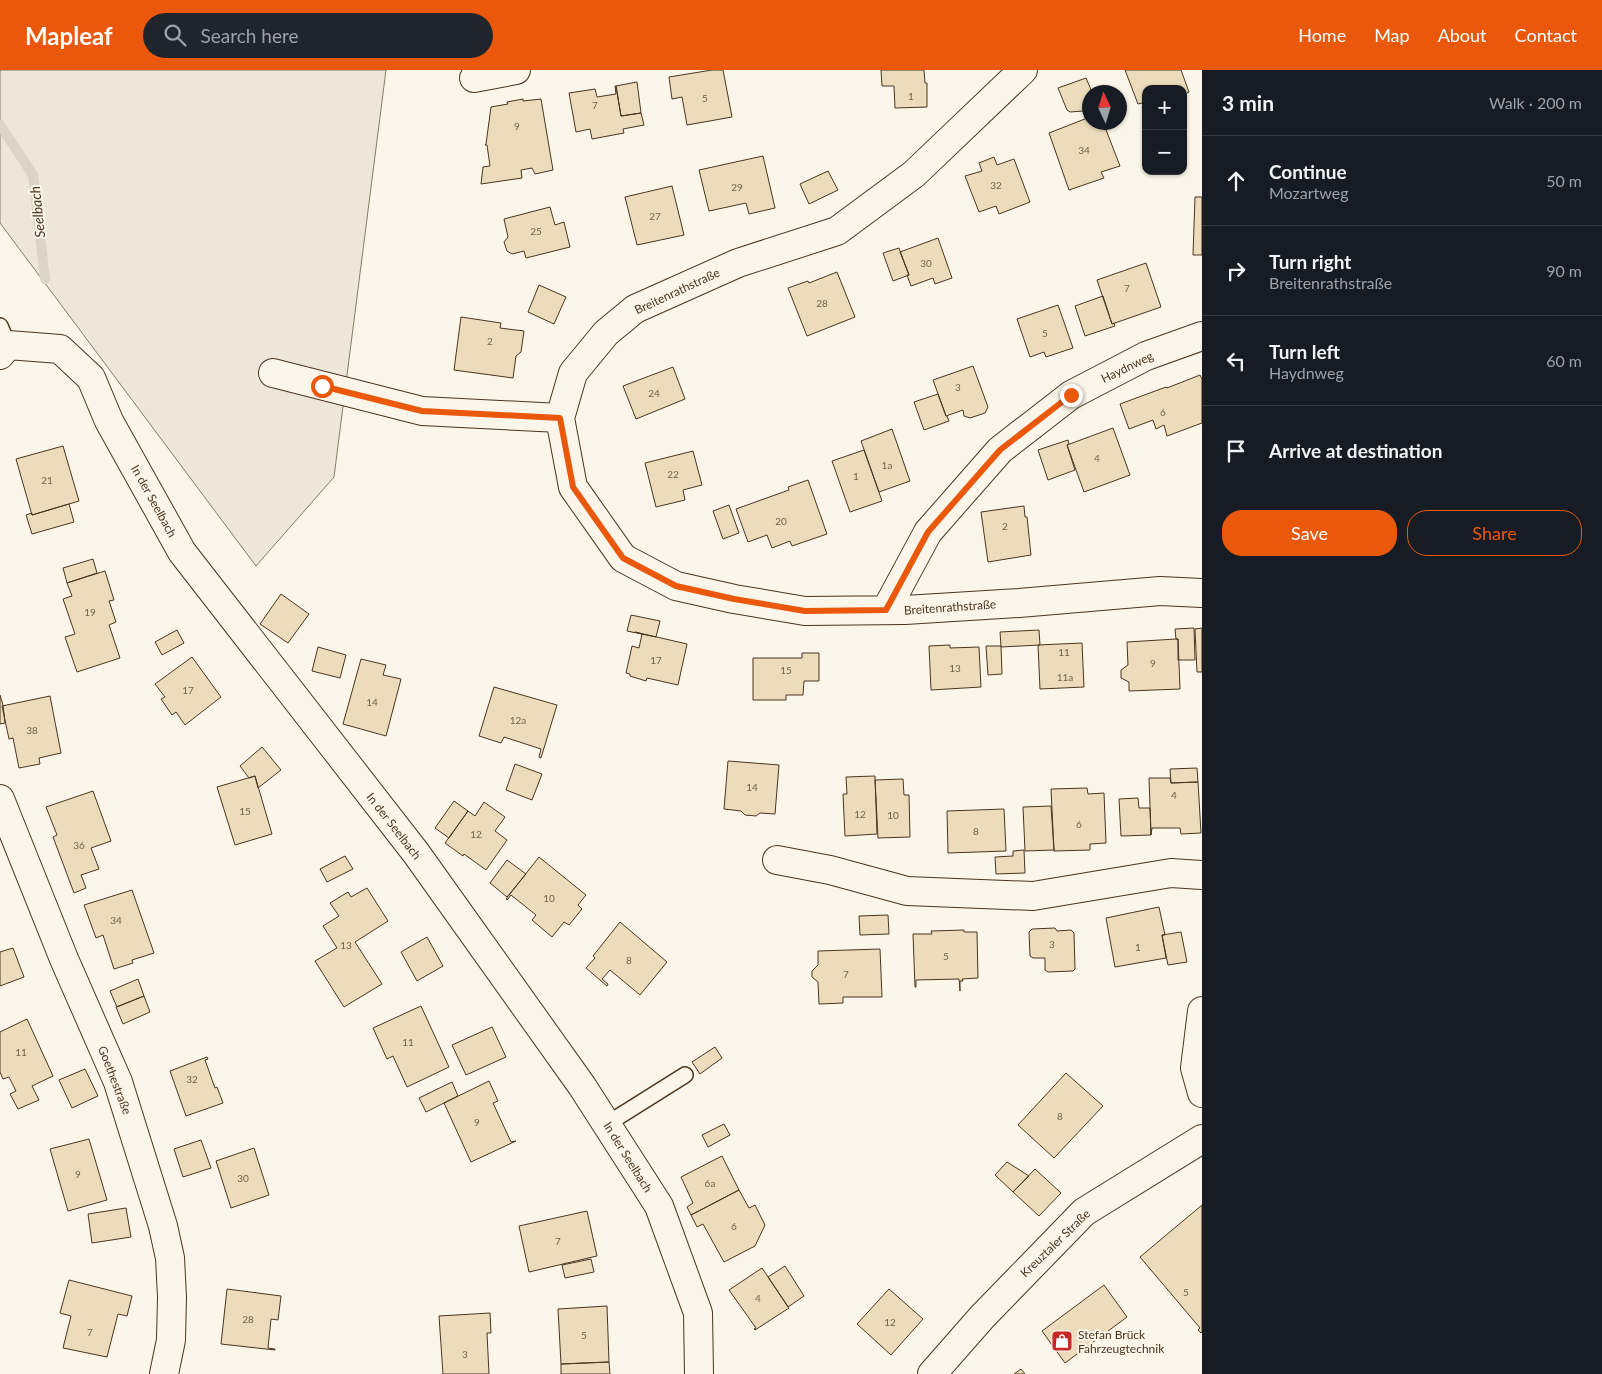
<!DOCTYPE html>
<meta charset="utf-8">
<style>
body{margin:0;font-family:Lato,sans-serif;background:#20242c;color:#f1f3f6}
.controls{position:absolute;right:15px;top:15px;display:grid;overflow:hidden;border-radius:10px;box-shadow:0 1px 4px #0004}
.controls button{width:45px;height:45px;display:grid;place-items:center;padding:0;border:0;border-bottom:1px solid #363941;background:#171b24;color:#f1f3f6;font:25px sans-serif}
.compass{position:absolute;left:1082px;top:15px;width:45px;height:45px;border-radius:50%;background:#171b24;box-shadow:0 1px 4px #0004;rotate:356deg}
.stop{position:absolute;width:15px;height:15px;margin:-11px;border:4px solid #ea580c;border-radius:50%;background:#fff}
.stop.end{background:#ea580c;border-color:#fff;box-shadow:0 1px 5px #0008}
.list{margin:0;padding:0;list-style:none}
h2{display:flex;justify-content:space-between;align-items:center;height:65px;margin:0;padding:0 20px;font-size:21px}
h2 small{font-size:16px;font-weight:400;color:#9ea1a6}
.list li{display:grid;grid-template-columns:32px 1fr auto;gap:15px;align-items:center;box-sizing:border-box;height:90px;padding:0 20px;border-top:1px solid #363941}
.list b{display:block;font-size:19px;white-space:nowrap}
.list p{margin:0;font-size:16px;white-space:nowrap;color:#9ea1a6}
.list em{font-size:16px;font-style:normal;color:#9ea1a6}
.actions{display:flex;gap:10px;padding:15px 20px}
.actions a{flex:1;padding:11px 0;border:1px solid #ea580c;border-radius:20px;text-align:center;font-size:18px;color:#ea580c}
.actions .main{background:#ea580c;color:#fff}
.icon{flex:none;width:28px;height:28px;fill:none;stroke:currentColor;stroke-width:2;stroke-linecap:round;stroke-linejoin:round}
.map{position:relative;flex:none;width:1202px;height:1304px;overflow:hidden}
header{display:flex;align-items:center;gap:30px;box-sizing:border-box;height:70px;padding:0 25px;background:#ea580c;color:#fff}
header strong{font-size:24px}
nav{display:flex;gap:28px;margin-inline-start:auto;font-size:18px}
.search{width:350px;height:45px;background:#20242c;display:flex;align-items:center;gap:12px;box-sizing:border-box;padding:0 18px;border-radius:28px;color:#9ea1a6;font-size:19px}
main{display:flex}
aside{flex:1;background:#171b24}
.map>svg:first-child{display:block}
</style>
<header>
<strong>Mapleaf</strong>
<div class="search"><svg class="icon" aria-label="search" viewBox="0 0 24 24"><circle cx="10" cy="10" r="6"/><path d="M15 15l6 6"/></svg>Search here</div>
<nav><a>Home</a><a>Map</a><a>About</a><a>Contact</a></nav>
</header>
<main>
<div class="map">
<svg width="1202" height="1304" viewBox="0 0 1202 1304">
<rect width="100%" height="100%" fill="#fbf6e9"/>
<path fill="#ede6d9" stroke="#887966" d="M0 0H386L334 407 256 496 0 153Z"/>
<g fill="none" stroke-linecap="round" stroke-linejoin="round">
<path stroke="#dcd4c6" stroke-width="10" d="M0 55 33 105 45 209"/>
</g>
<path fill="#ecdcbc" stroke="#4a3520" d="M712 0H723L732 47 687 55 682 27 672 29 669 7Z
M881 0H924L925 13H927V37L895 38 894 16H882Z
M1125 0H1181L1189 22 1183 25V19H1146V32L1138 34Z
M1086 8 1092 22H1090V47L1087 48V43L1083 41 1070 42 1067 40 1058 18Z
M637 12 641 43 621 46 616 16Z
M615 16H616L621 46 641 43 644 55 623 59 624 63 592 69 590 59 576 62 569 23 595 19 597 27 616 24Z
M523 29V31L541 29 553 100 535 104 532 98 521 100 522 108 481 114 483 97 490 96 487 75H485L486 74 491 37 508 34 507 32Z
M1090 47V52H1103L1120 96 1101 102 1104 108 1069 120 1049 63Z
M763 86 775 138 749 144 746 133 709 141 699 100Z
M994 87 997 95 1014 89 1030 132 999 144 996 136 979 142 965 106 982 101 979 93Z
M828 101 838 120 809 134 800 114Z
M672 116 684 165 637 175 625 127Z
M1195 127H1202V185H1193Z
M550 137 555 155 564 152 570 177 526 188 524 181 512 184 507 181 504 172 508 167 504 149Z
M938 168 952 208 935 214 933 208 911 216 907 205H909L900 182Z
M899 178 909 205 893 211 883 183Z
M1146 193 1161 237 1112 254 1097 210Z
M837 202 855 247 807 266 788 218 808 211 809 213Z
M539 215 566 227 554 254 528 242Z
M1103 226 1112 254 1114 253 1115 256 1085 266 1075 236Z
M1058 235 1073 278 1046 287 1044 282 1030 287 1017 249Z
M461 247 501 253 500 258 524 261 521 282 516 286 513 308 454 300Z
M973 296 988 337 985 343 970 348 964 346 963 340 946 346 933 310Z
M673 297 685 329 636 349 623 316Z
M1200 305 1202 309V353L1167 366 1164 355 1156 359 1153 350 1129 359 1120 334 1166 317 1167 318Z
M938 324 946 346H947L949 351 924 360 914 332Z
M1113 358 1130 405 1084 422 1067 375Z
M892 359 910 411 879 422 861 371Z
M1068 370 1069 374 1067 375 1075 400 1048 410 1038 380Z
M63 376 79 431 32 445 16 389Z
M864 380 882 431 850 442 832 391Z
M693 381 702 415 683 420 685 430 656 437 645 393Z
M808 410 827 464 792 476 790 471 772 478 767 465 748 472 736 439 789 420 788 417Z
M69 434 74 452 32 464 26 445 32 443V445Z
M729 435 739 463 723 469 713 441Z
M1024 436 1025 447H1027L1031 485 988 492 981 442Z
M93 489 97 503 67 513 63 498Z
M105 501 114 530 109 531 116 552 109 555 120 588 77 602 65 567 75 564 63 529 72 526 67 513Z
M281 524 309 544 288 573 260 554Z
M631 545 660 551 656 567 627 561Z
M1194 558 1195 590H1178V569H1176L1175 559Z
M1202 558V602H1197L1195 559Z
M177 560 184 573 162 585 155 572Z
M1039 560 1040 575 1001 577 1000 562Z
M635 562 687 574 678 615 647 608 646 611 630 606V604L626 603 632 576 639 578 642 564Z
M1176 569H1178L1180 619 1129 621V612L1121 608V600L1128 595 1127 572Z
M1082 573 1084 617 1040 619 1038 575Z
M950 575V578L979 577 981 617 931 620 929 576Z
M986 576H1001L1002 604 988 605Z
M318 577 346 585 340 608 312 601Z
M802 583H819V611H804L803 625H786V630H753V588H802Z
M192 587 221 627 185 655 176 642 172 645 161 629 165 627 155 614Z
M361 589 386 595 383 605 401 609 386 666 343 654Z
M494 617 557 635 541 688 539 687 541 679 504 667 501 673 479 666Z
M0 625 3 635 5 653 0 654Z
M50 626 61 683 39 688 40 694 19 698 13 668 9 669 2 636Z
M262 677 281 700 258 718 255 706 249 708 240 696Z
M728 691 779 695 775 744 760 743 756 746 745 745 741 741 724 739Z
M515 694 542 704 532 730 506 720Z
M1197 698 1198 712 1171 713 1170 699Z
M255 706 272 764 235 775 217 717Z
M875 706 877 764 845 766 843 724H847L846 707Z
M1170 708 1171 713 1198 712 1201 763 1181 764 1180 758H1152L1151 765 1149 708Z
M903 709 904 725H909L910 767 878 768 875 710Z
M1087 718 1088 724 1104 723 1106 773 1090 774V780L1054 781 1051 719Z
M93 721 111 771 91 778 99 799 81 805 86 818 74 823 53 767 57 765 46 737Z
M1138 728 1139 738H1150L1151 765 1121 766 1119 729Z
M454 731 468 741 449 768 435 758Z
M484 732 505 747 495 761 507 770 486 800 464 784 463 786 445 773 468 741 475 746Z
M1051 736 1054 780 1025 781 1023 737Z
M1004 739 1006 781 948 783 947 741Z
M1024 780 1025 803 996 804 995 787 1013 786V781Z
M345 786 353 799 327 812 320 799Z
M539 787 586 825 578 835 582 839 569 855 564 852 552 867 532 850 536 845 511 825 507 830 506 829Z
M507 790 526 804 507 827 490 813Z
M367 818 388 851 355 872 382 914 344 937 315 891 337 878 323 856 339 846 330 833 348 822 351 827Z
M132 820 154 883 132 890 133 893 114 899 103 865 96 868 84 835Z
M1159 837 1165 865H1162L1166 888 1115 897 1106 848Z
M888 845 889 864 860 865 859 846Z
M620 852 667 892 640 925 610 900 602 909 608 914 607 916 586 898 595 888 593 886Z
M1055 858 1057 861 1071 860 1074 863 1075 899 1073 901 1048 902 1045 900V888H1033L1030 886 1029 862 1032 859Z
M964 860V862H977L978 908 962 909 963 911H960V921L959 909 916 910V917H915L913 864H932L931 861Z
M1181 862 1187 892 1168 895 1162 865Z
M427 867 443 896 417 911 401 882Z
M13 878 24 907 0 916V882Z
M880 879 882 927H843V933L819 934 818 912 812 907V901L818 895V881Z
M138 909 144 926 117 937 110 921Z
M144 926 150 942 123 954 116 937Z
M421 936 449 997 407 1017 393 986 387 989 373 958Z
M27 949 53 1006 32 1016 39 1030 18 1039 10 1024 16 1021 9 1007 3 1009 0 1002V962Z
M492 957 506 987 466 1005 452 975Z
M715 977 722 988 700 1004 692 992Z
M207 987 208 989 205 990 215 1018 217 1017 223 1033 186 1046 170 1001Z
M85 999 98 1026 72 1038 59 1010Z
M1066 1003 1103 1036 1054 1088 1018 1055Z
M489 1011 498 1031 493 1033 511 1072 516 1071 471 1092 444 1033Z
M452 1012 458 1026 426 1042 419 1028Z
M724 1054 730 1065 708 1077 702 1065Z
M89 1069 107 1130 68 1141 50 1079Z
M201 1070 211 1098 183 1107 174 1079Z
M254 1078 269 1125 231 1138 216 1091Z
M722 1086 739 1120 691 1145 687 1137 693 1133 681 1107Z
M1007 1092 1029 1106 1013 1122 995 1105Z
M1035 1099 1061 1123 1039 1146 1013 1122Z
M739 1120 749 1138 755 1135 765 1155 755 1176 724 1192 703 1154 697 1157 691 1145Z
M1202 1135V1262L1201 1263 1198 1260 1200 1258 1140 1187Z
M126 1138 131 1167 92 1173 88 1144Z
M587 1141 597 1186 529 1202 519 1156Z
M591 1189 594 1202 565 1208 562 1195Z
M785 1196 804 1226 788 1237 768 1207Z
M762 1198 789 1238 755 1260 754 1259 756 1258 729 1220Z
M69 1210 132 1226 127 1246 118 1244 107 1287 63 1278 71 1246 60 1243Z
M1104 1215 1127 1247 1065 1293 1042 1261Z
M227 1219 281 1226 278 1250 271 1249 268 1278 275 1279V1280L221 1274Z
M889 1219 923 1249 891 1285 857 1254Z
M607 1236 609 1292 561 1294 558 1239Z
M490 1243 491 1263H487L489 1304H443L439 1246Z
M609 1292 610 1304H561V1294Z
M1021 1299 1025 1304H1014Z"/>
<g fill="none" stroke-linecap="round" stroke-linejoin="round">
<g stroke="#4a3520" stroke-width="18">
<path id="lane" d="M0 256 8 275
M607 1054 685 1005"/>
</g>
<g stroke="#4a3520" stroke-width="30">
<path id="street" d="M1023 0 914 104 837 161 738 193 635 239 606 263 573 303 560 348 573 417 623 488 676 516 734 529 805 541 905 540 1019 533 1160 521 1202 523
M474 8 516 0
M0 285 8 275 60 279 91 308 109 351 182 482 416 783 582 1016 659 1136 698 1243 699 1304
M273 303 422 341 560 348
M886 540 928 462 1000 380 1071 325 1146 286 1202 266
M0 729 64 889 118 1012 163 1156 170 1188 172 1227 171 1270 164 1304
M777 790 830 800 907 821 1033 826 1171 803 1202 805
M1202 941 1195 998 1202 1023
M932 1304 982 1247 1084 1142 1202 1069"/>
</g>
<use href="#lane" stroke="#fbf6e9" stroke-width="15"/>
<use href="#street" stroke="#fbf6e9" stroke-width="28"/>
</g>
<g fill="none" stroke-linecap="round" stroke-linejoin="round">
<path stroke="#ea580c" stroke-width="6" d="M322 316 422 341 560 348 573 417 623 488 676 516 734 529 805 541 886 540 928 462 1000 380 1071 325"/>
</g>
<defs>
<g id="shop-square" transform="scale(1.125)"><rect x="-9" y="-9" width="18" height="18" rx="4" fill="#c62828" stroke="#fbf6e9"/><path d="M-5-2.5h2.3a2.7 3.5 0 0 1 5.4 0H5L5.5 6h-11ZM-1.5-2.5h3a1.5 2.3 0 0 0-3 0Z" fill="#fff"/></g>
</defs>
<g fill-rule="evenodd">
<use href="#shop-square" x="1062" y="1271"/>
</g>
<g text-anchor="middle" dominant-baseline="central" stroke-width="4" stroke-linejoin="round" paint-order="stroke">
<g font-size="10" fill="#725f47">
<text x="911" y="26">1</text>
<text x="705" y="28">5</text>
<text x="595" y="35">7</text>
<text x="517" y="56">9</text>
<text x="1084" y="80">34</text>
<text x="996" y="115">32</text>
<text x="737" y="117">29</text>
<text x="655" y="146">27</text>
<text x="536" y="161">25</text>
<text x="926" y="193">30</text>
<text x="1127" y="218">7</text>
<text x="822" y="233">28</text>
<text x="1045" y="263">5</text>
<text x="490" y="271">2</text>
<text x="958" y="317">3</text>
<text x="654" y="323">24</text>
<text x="1163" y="342">6</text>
<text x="1097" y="388">4</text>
<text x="887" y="395">1a</text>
<text x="673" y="404">22</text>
<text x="856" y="406">1</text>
<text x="47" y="410">21</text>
<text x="781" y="451">20</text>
<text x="1005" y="456">2</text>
<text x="90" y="542">19</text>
<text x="1064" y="582">11</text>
<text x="656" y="590">17</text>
<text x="1153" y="593">9</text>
<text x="955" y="598">13</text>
<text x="786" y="600">15</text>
<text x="1065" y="607">11a</text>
<text x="188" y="620">17</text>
<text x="372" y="632">14</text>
<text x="518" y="650">12a</text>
<text x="32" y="660">38</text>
<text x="752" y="717">14</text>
<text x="1174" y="725">4</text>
<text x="245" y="741">15</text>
<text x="860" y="744">12</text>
<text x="893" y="745">10</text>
<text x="1079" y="754">6</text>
<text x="976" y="761">8</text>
<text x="476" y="764">12</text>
<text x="79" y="775">36</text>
<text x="549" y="828">10</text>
<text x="116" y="850">34</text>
<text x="1052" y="874">3</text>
<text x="346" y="875">13</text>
<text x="1138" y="877">1</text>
<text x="946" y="886">5</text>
<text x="629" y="890">8</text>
<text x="846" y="904">7</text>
<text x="408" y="972">11</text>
<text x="21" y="982">11</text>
<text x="192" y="1009">32</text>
<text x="1060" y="1046">8</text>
<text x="477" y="1052">9</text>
<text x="78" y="1104">9</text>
<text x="243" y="1108">30</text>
<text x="710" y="1113">6a</text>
<text x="734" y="1156">6</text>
<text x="558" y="1171">7</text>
<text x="1186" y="1222">5</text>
<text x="758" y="1228">4</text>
<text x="248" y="1249">28</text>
<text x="890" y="1252">12</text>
<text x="90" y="1262">7</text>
<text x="584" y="1265">5</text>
<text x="465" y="1284">3</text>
</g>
<g font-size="12" fill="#4a3520" stroke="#fbf6e9">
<text transform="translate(677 221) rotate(-25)">Breitenrathstraße</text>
<text transform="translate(1127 297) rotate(-26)">Haydnweg</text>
<text transform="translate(154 431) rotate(61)">In der Seelbach</text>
<text transform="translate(950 537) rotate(-4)">Breitenrathstraße</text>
<text transform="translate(394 756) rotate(52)">In der Seelbach</text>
<text transform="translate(115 1010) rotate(69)">Goethestraße</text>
<text transform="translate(628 1087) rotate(58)">In der Seelbach</text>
<text transform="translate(1055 1173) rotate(-44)">Kreuztaler Straße</text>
</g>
<g font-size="12" fill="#4a3520" stroke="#fbf6e9" text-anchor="start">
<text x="1078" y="1264">Stefan Brück<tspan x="1078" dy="14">Fahrzeugtechnik</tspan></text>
</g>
<g font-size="14" font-style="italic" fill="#4a3520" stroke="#fbf6e9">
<text transform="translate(37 142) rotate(-96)">Seelbach</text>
</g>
</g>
</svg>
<div class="controls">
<button>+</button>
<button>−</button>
</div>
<svg class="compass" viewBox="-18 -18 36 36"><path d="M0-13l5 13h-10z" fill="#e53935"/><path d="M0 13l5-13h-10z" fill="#9ea1a6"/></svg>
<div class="stop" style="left:322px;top:316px"></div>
<div class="stop end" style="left:1071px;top:325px"></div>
</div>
<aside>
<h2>3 min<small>Walk · 200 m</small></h2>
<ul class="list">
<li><svg class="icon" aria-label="ahead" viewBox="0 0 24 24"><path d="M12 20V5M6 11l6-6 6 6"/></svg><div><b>Continue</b><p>Mozartweg</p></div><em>50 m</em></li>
<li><svg class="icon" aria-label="right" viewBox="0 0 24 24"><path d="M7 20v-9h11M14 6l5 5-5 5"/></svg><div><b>Turn right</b><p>Breitenrathstraße</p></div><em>90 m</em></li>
<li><svg class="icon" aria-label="left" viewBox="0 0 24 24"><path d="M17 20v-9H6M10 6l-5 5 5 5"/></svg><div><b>Turn left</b><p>Haydnweg</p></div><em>60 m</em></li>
<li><svg class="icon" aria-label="arrive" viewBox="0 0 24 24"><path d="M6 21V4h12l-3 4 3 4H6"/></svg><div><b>Arrive at destination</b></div></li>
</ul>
<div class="actions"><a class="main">Save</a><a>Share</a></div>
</aside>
</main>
